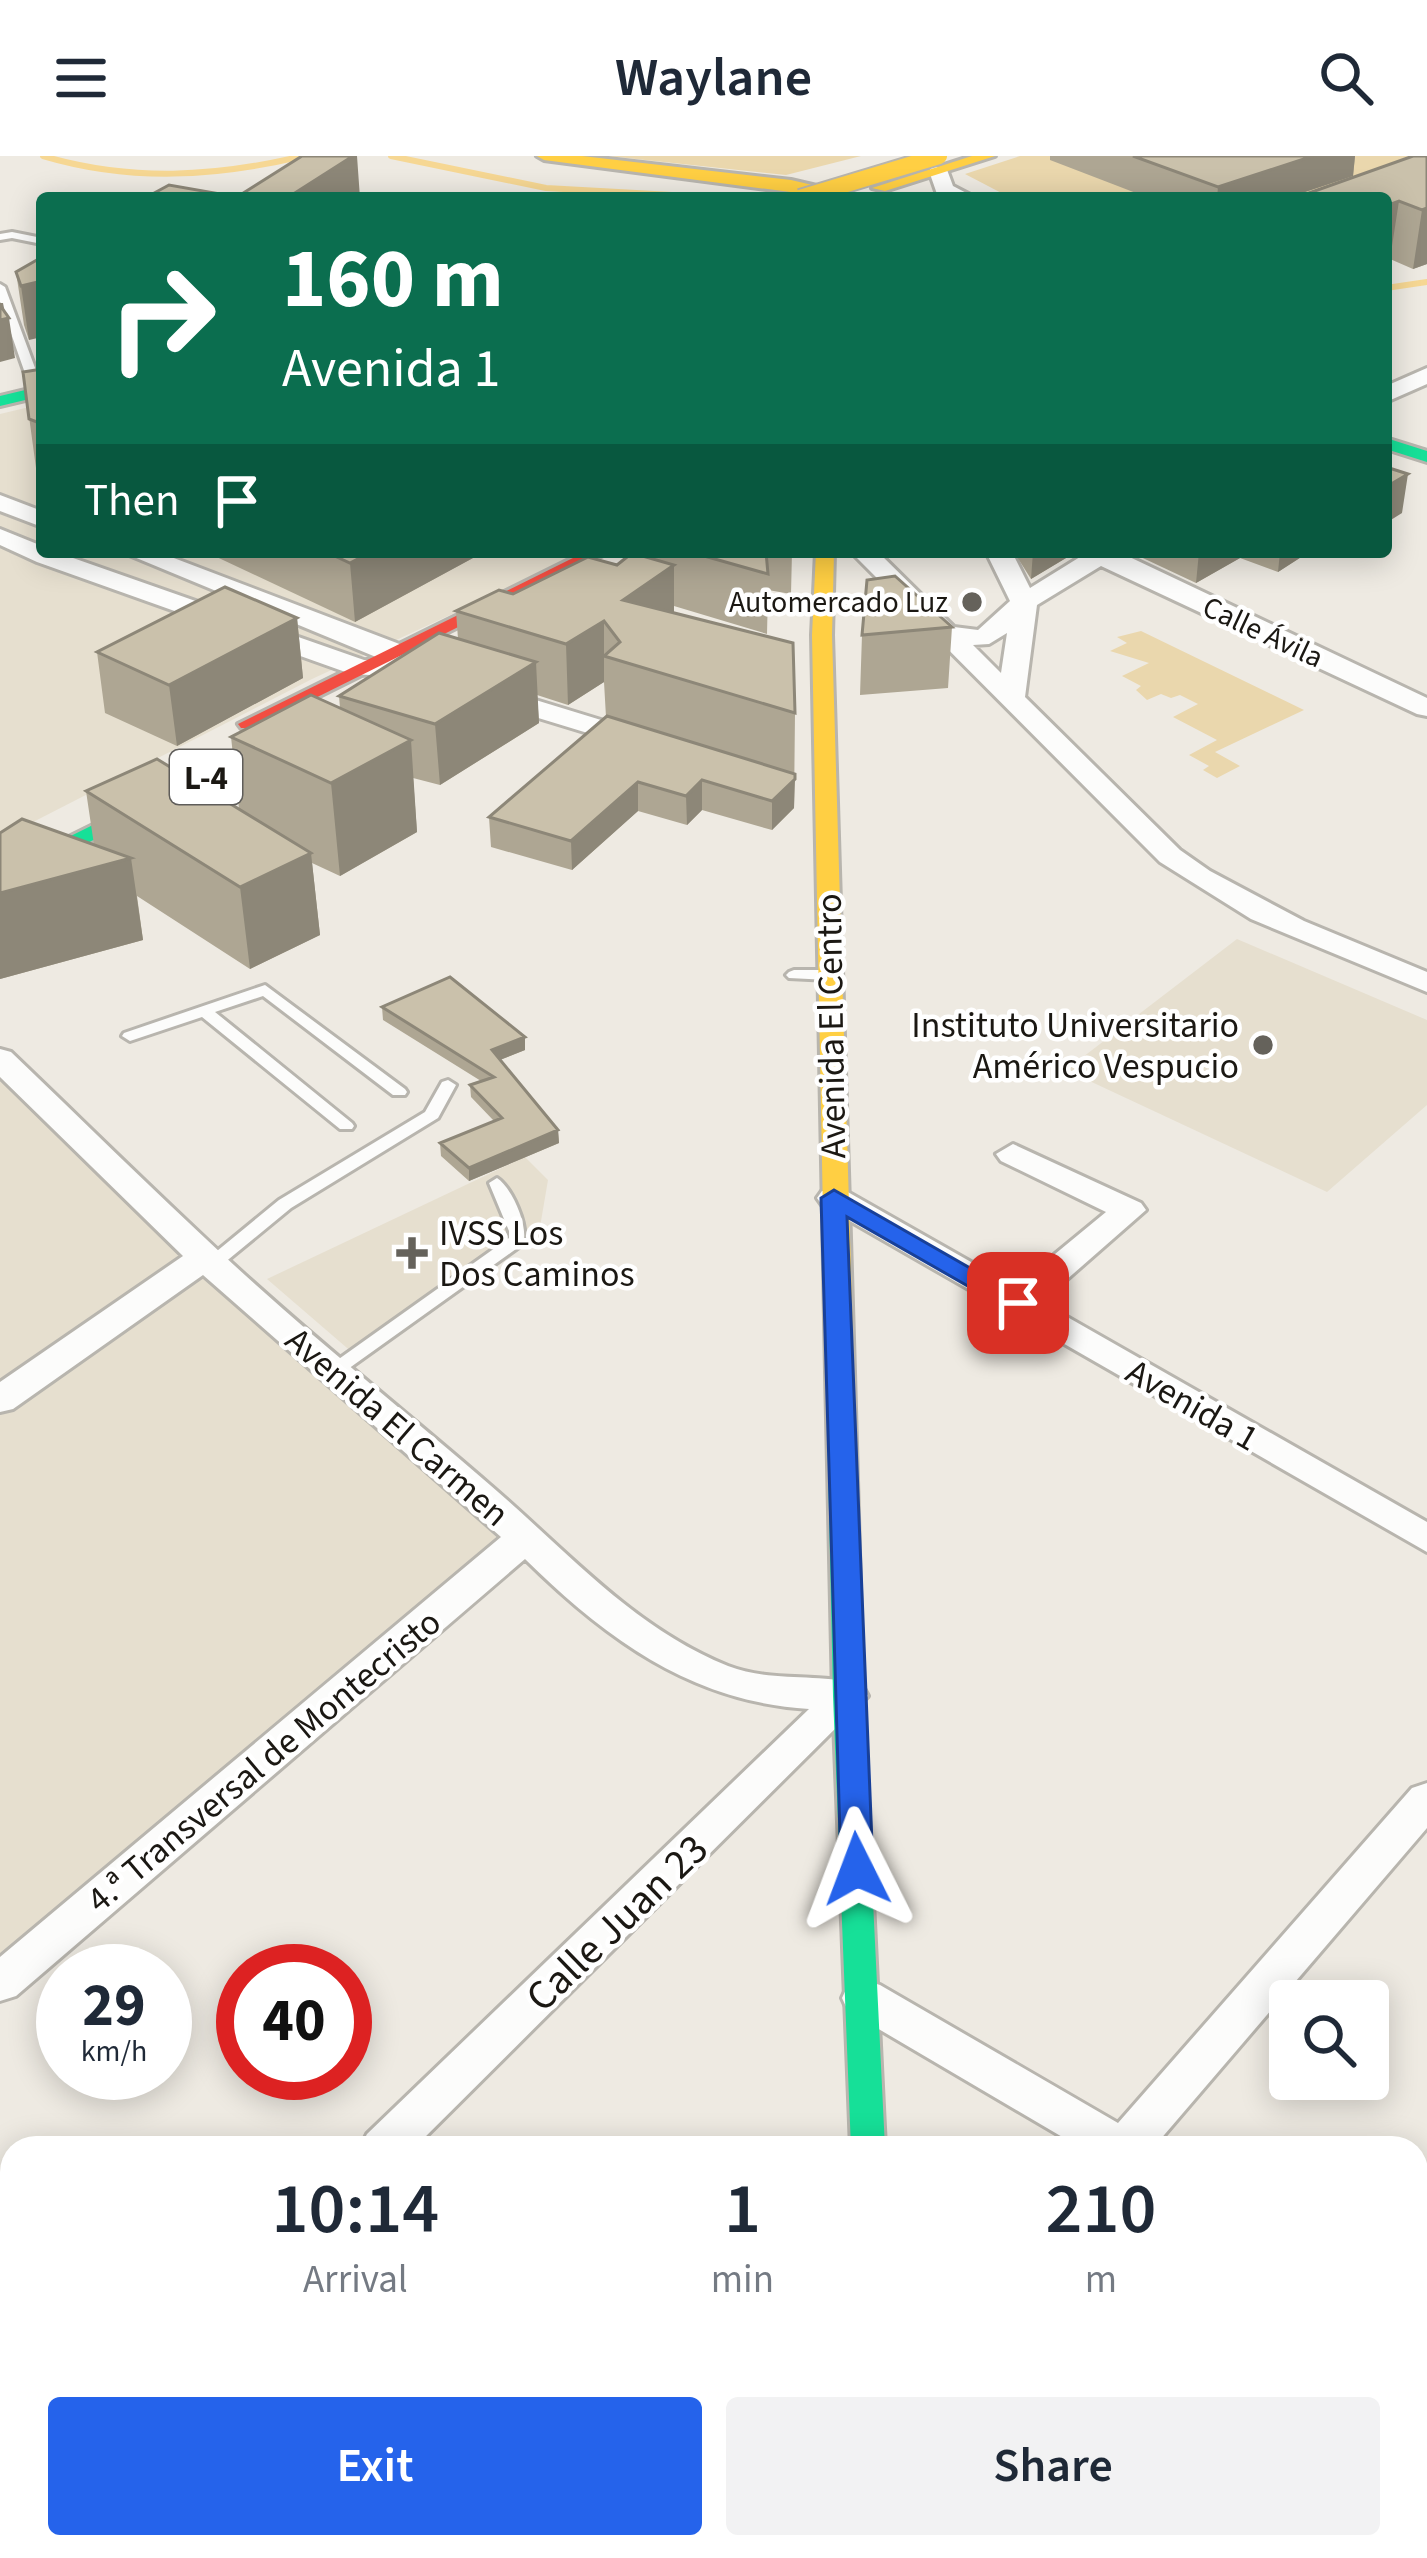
<!DOCTYPE html>
<html lang="en">
<head>
<meta charset="utf-8">
<style>
  body { margin:0; font-family:"Source Sans 3",sans-serif; background:#f2f2f3; color:#1f2937; height:100vh; display:flex; flex-direction:column; font-size:45px; white-space:nowrap }
  * { box-sizing:border-box; margin:0 }
  p { font-size:39px; color:#747a83 }
  .icon { flex:none; width:66px; height:66px; fill:none; stroke:currentColor; stroke-width:2; stroke-linecap:round; stroke-linejoin:round }
  .map { position:relative; flex:1; overflow:hidden }
  .drawer { position:absolute; left:0px; top:1980px; width:1428px; height:423px; display:flex; flex-direction:column; background:#fff; border-radius:36px 36px 0 0; box-shadow:0 6px 30px #0003 }
  .drawer>* { flex:none }
  .hud { position:absolute; left:36px; top:36px; width:1356px; height:366px; border-radius:12px; box-shadow:0 6px 30px #0003; background:#0b6e4f; color:#fff; overflow:hidden }
  .fabs { position:absolute; left:1269px; top:1824px; display:grid; gap:24px }
  .fabs a { display:grid; place-items:center; width:120px; height:120px; border-radius:12px; background:#fff; box-shadow:0 6px 30px #0003; font-size:60px }
  .speed { position:absolute; left:36px; top:1788px; display:flex; gap:24px; font-size:60px; font-weight:700; text-align:center }
  .speed>* { display:grid; place-content:center; width:156px; height:156px; border-radius:50%; background:#fff; box-shadow:0 6px 30px #0003; line-height:1 }
  .speed small { font-size:30px; font-weight:400 }
  .speed .limit { border:18px solid #d22; background:#fff; color:#111 }
  .pin { position:absolute; display:grid; place-items:center; width:102px; height:102px; color:#fff; margin:-51px; border-radius:24px; box-shadow:0 6px 18px #0006 }
  .me { position:absolute; width:132px; margin:-66px; rotate:357deg; stroke-linejoin:round; filter:drop-shadow(0 0 9px #0008) }
  .turn { display:flex; align-items:center; gap:42px; height:252px; padding:0 48px; font-size:54px }
  .turn .icon { width:156px; height:156px; stroke-width:2.5 }
  .turn b { display:block; font-size:84px; line-height:102px }
  .then { display:flex; align-items:center; height:114px; padding:0 48px; background:#0003; gap:24px; font-size:45px }
  .eta { display:flex; justify-content:space-evenly; align-items:center; height:204px; text-align:center }
  .eta b { font-size:72px; font-weight:600; line-height:84px }
  .primary-button { display:flex; gap:24px; margin-top:auto; padding:24px 48px }
  .primary-button a { flex:1; height:138px; border-radius:12px; background:#2563eb; color:#fff; font-size:48px; font-weight:600; line-height:138px; text-align:center }
  .primary-button a+a { background:#f2f2f3; color:#1f2937 }
  header { display:flex; justify-content:space-between; align-items:center; height:156px; padding:0 48px; background:#fff; font-size:54px; font-weight:600 }
  .map>svg:first-child { display:block }
</style>
</head>
<body>
<header><svg class="icon" aria-label="menu" viewBox="0 0 24 24"><path d="M4 6h16M4 12h16M4 18h16"/></svg>Waylane<svg class="icon" aria-label="search" viewBox="0 0 24 24"><circle cx="10" cy="10" r="6"/><path d="M15 15l6 6"/></svg></header>
<div class="map">
<svg width="1427" height="2402" viewBox="0 0 1427 2402">
  <rect width="100%" height="100%" fill="#eeeae2"/>
  <path fill="#e6dfcf" d="M42 248V396H586L312 523 0 683V258Z
    M1237 783 1427 864V949L1327 1036 1066 914Z
    M0 919 507 1391 0 1810Z
    M525 1001 548 1024 540 1071 354 1198 267 1123Z"/>
  <path fill="#ead7ad" d="M608 0H861L786 19Z
    M1020 0H1427L1313 42H1011L965 18Z
    M1141 475 1304 554 1215 596 1240 610 1217 622 1203 614 1209 610 1189 599 1217 584 1173 561 1198 548 1180 539 1171 542 1161 538 1147 544 1136 534 1141 530 1122 520 1149 507 1110 495 1127 487 1117 481Z"/>
  <g fill="none" stroke-linecap="round" stroke-linejoin="round">
    <path stroke="#f6d793" stroke-width="6" d="M43 0C131 26 215 21 303 0
      M391 0 546 32 672 39
      M1386 132 1427 126"/>
    <g stroke="#b8b5ae" stroke-width="6">
      <path id="lane" d="M12 76 42 82V88L12 82 0 84V78Z
        M0 128 5 131 38 220 36 222 26 220 0 146Z
        M794 814H829L837 819 829 824 789 822 786 819 789 816Z
        M265 829 405 933 407 936 405 939H393L263 840 215 856 352 967 354 970 352 973H340L202 861 130 885 122 880 124 877Z
        M448 924 456 929 438 962 291 1052 218 1112H206L203 1108 206 1104 279 1044 425 956 442 926Z
        M497 1022C512 1032 529 1070 523 1088L341 1218H329L326 1214 329 1210 509 1082V1075L489 1027Z"/>
    </g>
    <g stroke="#b8b5ae" stroke-width="6">
      <path id="street" d="M932 11H946L953 30 976 42 937 38 929 15Z
        M1427 212V228L1386 246V230Z
        M0 339 42 355V371L0 355Z
        M0 373 42 390V396H56L364 504 388 506 122 396H158L402 489 421 513 408 521 351 518 37 406 0 389Z
        M851 396H878L954 471 978 474 1010 445 986 396H1012L1030 432 1088 396H1119L1427 542V560L1417 558 1101 410 1037 449 1025 541 1180 694 1210 715 1304 765 1427 816V836L1251 763 1160 706ZM1007 477 1001 517 973 489 989 488Z
        M493 531 650 579 654 585 640 593 483 545 479 539 483 533Z
        M0 893 11 896C81 963 151 1032 222 1098 308 1178 401 1252 490 1329 566 1394 633 1472 728 1510 772 1527 819 1516 862 1529L868 1540 414 1992H360L367 1978 809 1553C692 1546 606 1483 525 1403L16 1840 0 1845V1801L501 1381 203 1119 13 1253 0 1256V1226L183 1100 0 921Z
        M1013 988 1141 1047 1146 1054 1041 1146 1427 1366V1396L822 1049 817 1042 822 1035H846L1015 1131 1106 1056 1001 1005 996 998Z
        M1427 1627V1672L1153 1992H1081L848 1855 842 1842 848 1829 864 1824 880 1829 1118 1967 1412 1632Z
        M1416 2141 1427 2145V2192L1416 2188Z
        M854 2391H906V2402H854Z"/>
    </g>
    <g stroke="#b8b5ae" stroke-width="6">
      <path id="fast" d="M42 230V240L0 250V240Z
        M1386 282 1427 295V306L1386 293Z
        M303 565 310 567V575L0 731V715Z
        M840 1207 854 1216 863 1540 885 1992H851L833 1540 826 1216Z"/>
    </g>
    <g stroke="#b8b5ae" stroke-width="6">
      <path id="slow" d="M537 0H582L791 24 868 42H836L544 4Z
        M972 0H995L885 35 872 32Z
        M816 396H834L832 479 854 1216 840 1225 826 1216 812 479Z"/>
    </g>
    <g stroke="#b8b5ae" stroke-width="6">
      <path id="jam" d="M585 396H609L255 572H241L238 568Z"/>
    </g>
    <use href="#lane" fill="#fcfcfb" fill-rule="evenodd"/>
    <use href="#street" fill="#fcfcfb" fill-rule="evenodd"/>
    <use href="#fast" fill="#16e098" fill-rule="evenodd"/>
    <use href="#slow" fill="#ffcf43" fill-rule="evenodd"/>
    <use href="#jam" fill="#f24e42" fill-rule="evenodd"/>
    <g stroke="#b8b5ae" stroke-width="20" stroke-linecap="butt">
      <path id="slow-bridge" d="M800 42 939 0"/>
    </g>
    <use href="#slow-bridge" stroke="#ffcf43" stroke-width="16"/>
  </g>
  <path fill="#aea693" d="M1050 0H1355L1353 20 1287 42H1149L1050 4Z
    M1427 0V108L1413 113 1390 103 1386 42Z
    M42 101 29 184 24 169 16 116Z
    M42 213V314L36 312 23 216Z
    M206 396H484L355 466Z
    M648 396H792L791 438 768 434 767 478 674 450V457L795 557 794 652 772 674 702 654 687 669 638 655 572 714 491 691 489 661 606 561 604 526 568 549 537 539 539 567 440 629 413 622 417 676 340 720 312 707 320 779 250 813 137 740 143 784 0 823V677L94 689 86 635 239 653 231 581 340 552 339 540 458 483 456 455 648 402Z
    M1014 396H1076L1031 423Z
    M1130 396H1309L1278 416 1240 402 1196 427Z
    M297 462 303 522 177 590 105 557 97 496Z
    M952 471 948 532 860 539 862 479Z
    M382 851 525 881V894L500 904 558 974 559 987 469 1025 441 1000 440 987 494 965 471 941 470 929 481 925 383 864Z"/>
  <path fill="#8d8778" d="M353 0H357L360 42H287Z
    M1313 0H1355L1353 20 1287 42H1217L1218 31Z
    M1399 45 1390 103 1386 105V50Z
    M1427 52V108L1413 113 1422 54Z
    M42 125V181L29 184 21 130Z
    M0 147H3L6 162H9L15 202 0 206Z
    M1408 318 1402 357 1386 367V331Z
    M371 396H484L355 466 350 407Z
    M1033 396H1076L1031 423Z
    M1199 396H1240V402L1196 427Z
    M1280 396H1309L1278 416Z
    M674 409V469L623 444Z
    M297 462 303 522 177 590 169 529Z
    M604 465V526L568 549 566 488Z
    M536 506 539 567 440 629 435 568Z
    M411 584 417 676 340 720 331 627Z
    M795 623 794 652 772 674V645Z
    M702 624V654L687 669 686 640Z
    M638 626V655L572 714 571 685Z
    M311 697 320 779 250 813 240 731Z
    M131 702 143 784 0 823V737Z
    M525 881V894L492 907V894Z
    M558 974 559 987 469 1025V1012Z"/>
  <path fill="#cac1ab" stroke="#8d8778" stroke-width="3" d="M302 0H353L287 42H145L169 29 237 41Z
    M1133 0H1313L1218 31Z
    M1413 0H1427V52L1422 54 1399 45 1386 50V42H1295Z
    M42 101V125L21 130 16 116Z
    M0 149 9 162 0 164Z
    M42 213V268L29 263 23 216Z
    M1386 311 1408 318 1386 331Z
    M326 396H371L350 407Z
    M690 396H766L768 418Z
    M632 397 674 409 623 444 793 487 795 557 604 500 620 486 604 465 566 488 456 455 499 434 513 438 588 401 617 409Z
    M895 420 952 471 862 479 867 424Z
    M225 431 297 462 169 529 97 496Z
    M439 477 536 506 435 568 339 540Z
    M311 539 411 584 331 627 231 581Z
    M607 560 795 618V623L772 645 702 624 686 640 638 626 571 685 489 661Z
    M157 603 311 697 240 731 86 635Z
    M22 663 131 702 0 737V677Z
    M450 821 525 881 492 894 558 974 469 1012 440 987 502 962 470 929 494 921 382 851Z"/>
  <path fill="#2563eb" stroke="#184099" stroke-width="3" d="M834 1034 1031 1147 1027 1153H1008L847 1061 873 1713 869 1722 857 1725 846 1722 841 1713 821 1042Z"/>
  <g fill="#65625b" stroke="#fff" stroke-width="4.5">
    <circle cx="972" cy="446" r="12"/>
    <circle cx="1263" cy="889" r="12"/>
    <path d="M406 1079h12v12h12v12h-12v12h-12v-12h-12v-12h12z"/>
  </g>
  <g text-anchor="middle" stroke-width="9" stroke-linejoin="round" paint-order="stroke">
    <g font-size="30" fill="#1b1813" stroke="#fff" text-anchor="end">
      <text x="948" y="456">Automercado Luz</text>
    </g>
    <g font-size="30" fill="#1b1813" stroke="#fff">
      <text transform="translate(1263 476) rotate(25)" y="10">Calle Ávila</text>
    </g>
    <rect fill="#fff" stroke="#5f5d5a" stroke-width="3" x="170" y="594" width="72" height="54" rx="9"/>
    <g font-size="33" font-weight="bold" fill="#1b1813">
      <text x="206" y="633">L-4</text>
    </g>
    <g font-size="36" fill="#1b1813" stroke="#fff" text-anchor="end">
      <text x="1239" y="881">Instituto Universitario<tspan x="1239" dy="41">Américo Vespucio</tspan></text>
      <text x="439" y="1089" text-anchor="start">IVSS Los<tspan x="439" dy="41">Dos Caminos</tspan></text>
    </g>
    <g font-size="36" fill="#1b1813" stroke="#fff">
      <text transform="translate(830 870) rotate(-91)" y="13">Avenida El Centro</text>
      <text transform="translate(1193 1248) rotate(30)" y="13">Avenida 1</text>
      <text transform="translate(398 1270) rotate(41)" y="13">Avenida El Carmen</text>
      <text transform="translate(263 1604) rotate(-40)" y="13">4.ª Transversal de Montecristo</text>
    </g>
    <g font-size="42" fill="#1b1813" stroke="#fff">
      <text transform="translate(616 1766) rotate(-44)" y="15">Calle Juan 23</text>
    </g>
  </g>
</svg>
<div class="fabs">
<a><svg class="icon" aria-label="search" viewBox="0 0 24 24"><circle cx="10" cy="10" r="6"/><path d="M15 15l6 6"/></svg></a>
</div>
<div class="speed"><div>29<small>km/h</small></div><div class="limit">40</div></div>
<div class="pin" style="left:1018px;top:1147px;background:#d93025"><svg class="icon" aria-label="arrive" viewBox="0 0 24 24"><path d="M6 21V4h12l-3 4 3 4H6"/></svg></div>
<svg class="me" style="left:857px;top:1713px" viewBox="-20 -20 40 40"><path d="M0-17L14 15 0 8-14 15z" fill="#2563eb" stroke="#fff" stroke-width="4"/></svg>
<div class="hud">
<div class="turn"><svg class="icon" aria-label="right" viewBox="0 0 24 24"><path d="M7 20v-9h11M14 6l5 5-5 5"/></svg><div><b>160 m</b>Avenida 1</div></div>
<div class="then">Then<svg class="icon" aria-label="arrive" viewBox="0 0 24 24"><path d="M6 21V4h12l-3 4 3 4H6"/></svg></div>
</div>
<section class="drawer">
<div class="eta">
<div><b>10:14</b><p>Arrival</p></div>
<div><b>1</b><p>min</p></div>
<div><b>210</b><p>m</p></div>
</div>
<div class="primary-button"><a>Exit</a><a>Share</a></div>
</section>
</div>
</body>
</html>
